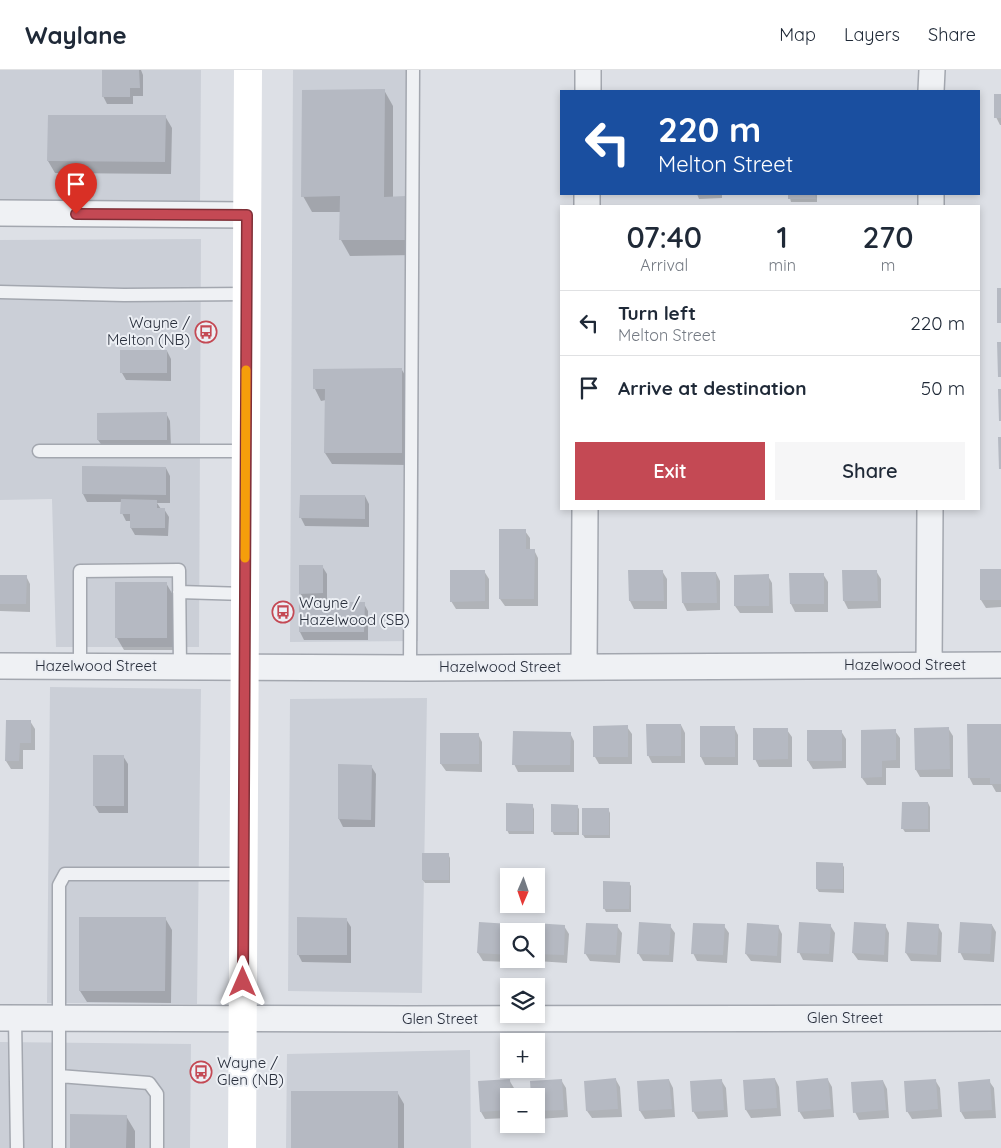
<!DOCTYPE html>
<html lang="en">
<head>
<meta charset="utf-8">
<style>
  body { margin:0; font-family:Quicksand,sans-serif; background:#f6f6f7; color:#1f2937; height:100vh; display:flex; flex-direction:column; font-size:19px; white-space:nowrap }
  * { box-sizing:border-box; margin:0 }
  p { font-size:16px; color:#747a83 }
  .icon { flex:none; width:28px; height:28px; fill:none; stroke:currentColor; stroke-width:2; stroke-linecap:round; stroke-linejoin:round }
  .map { position:relative; flex:1; overflow:hidden }
  .sheet { position:absolute; left:560px; top:135px; width:420px; height:305px; display:flex; flex-direction:column; background:#fff; border-radius:0px; box-shadow:0 2px 8px #0003 }
  .sheet>* { flex:none }
  .guide { position:absolute; left:560px; top:20px; width:420px; height:105px; border-radius:0px; box-shadow:0 2px 8px #0003; background:#1a4fa0; color:#fff; overflow:hidden }
  .needle { width:32px; rotate:182deg }
  .fabs { position:absolute; left:500px; top:798px; display:grid; gap:10px }
  .fabs a { display:grid; place-items:center; width:45px; height:45px; border-radius:0px; background:#fff; box-shadow:0 2px 8px #0003; font-size:25px }
  .pin { position:absolute; display:grid; place-items:center; width:42px; height:42px; color:#fff; margin:-51px -21px; border-radius:50% 50% 50% 0; rotate:-45deg; box-shadow:0 0 5px #0007 }
  .pin .icon { rotate:45deg }
  .me { position:absolute; width:55px; margin:-28px; rotate:0deg; stroke-linejoin:round; filter:drop-shadow(0 0 4px #0008) }
  .turn { display:flex; align-items:center; gap:18px; height:105px; padding:0 15px; font-size:22px }
  .turn .icon { width:65px; height:65px; stroke-width:2.5 }
  .turn b { display:block; font-size:35px; line-height:42px }
  .eta { display:flex; justify-content:space-evenly; align-items:center; height:85px; text-align:center }
  .eta b { font-size:30px; font-weight:600; line-height:35px }
  .primary-button { display:flex; gap:10px; margin-top:auto; padding:10px 15px }
  .primary-button a { flex:1; height:58px; border-radius:0px; background:#c44954; color:#fff; font-size:20px; font-weight:600; line-height:58px; text-align:center }
  .primary-button a+a { background:#f6f6f7; color:#1f2937 }
  ul { padding:0; list-style:none }
  li { display:flex; align-items:center; gap:15px; height:65px; padding:0 15px; border-top:1px solid #e0e1e3 }
  li div { flex:1 }
  li b { display:block; font-size:19px }
  li em { font-style:normal }
  header { display:flex; align-items:center; gap:30px; box-sizing:border-box; height:70px; padding:0 25px; background:#fff; border-bottom:1px solid #e0e1e3 }
  header strong { font-size:24px }
  nav { display:flex; gap:28px; margin-inline-start:auto; font-size:18px }
  .map>svg:first-child { display:block }
</style>
</head>
<body>
<header>
<strong>Waylane</strong>
<nav><a>Map</a><a>Layers</a><a>Share</a></nav>
</header>
<div class="map">
<svg width="1001" height="1078" viewBox="0 0 1001 1078">
  <rect width="100%" height="100%" fill="#dde0e6"/>
  <path fill="#cbcfd7" d="M0 0H201L200 134H0Z
    M293 0H420L418 571 290 572Z
    M201 169 199 577H56L52 429 0 430V170Z
    M50 617 201 619 197 934 47 933Z
    M427 628 422 923 288 921 290 629Z
    M0 972 191 974 190 1078H0Z
    M470 980 471 1078H286L287 984Z"/>
  <path fill="#0003" d="M103 0H141L143 5V26H133V34H107L103 26Z
    M384 20 393 36V128H406L415 143V185L350 186 341 170V142H312L303 126Z
    M1001 25V55H1000L996 47Z
    M165 46 172 58 171 104 55 103 48 91Z
    M697 124H722V128L699 129Z
    M789 124H817V132H791Z
    M167 281 171 289V311L126 310 122 303Z
    M402 300 409 312 408 395 332 394 325 383 326 330 321 331 315 319Z
    M166 343 170 351 171 377H103L98 370Z
    M83 397 166 398 170 406V433H157L161 439H164L169 447 168 466 135 465 131 458V451H126L122 443V432H87L83 424Z
    M365 426 369 434V457L305 456 301 448V427Z
    M525 461 530 468V480H534L538 488V536H505L500 529Z
    M322 496 327 504V531H315V533L364 534 368 541V570H304L300 562V533H306L300 523Z
    M1001 500V537L986 538 981 530Z
    M484 501 489 509V539H456L451 531Z
    M662 501 667 509V539H634L630 531Z
    M876 501 881 509V538L848 539 844 531Z
    M683 503H716L720 511V540L687 541 683 533Z
    M790 504H823L828 512V542H795L791 534Z
    M0 506H26L30 514V542L0 541Z
    M768 506 772 513 773 543H740L735 536Z
    M166 513 173 525V580H124L117 568Z
    M30 651 35 659V680H23V699H11L6 691Z
    M681 655 685 663V693H652L648 685Z
    M1001 656V722H996L992 715H973L969 707Z
    M627 657 632 664V694H599L595 687Z
    M734 657 738 665V695H705L701 687V658Z
    M948 658 953 666V707H920L916 700Z
    M787 660 792 667V697H759L755 689Z
    M841 661 846 669V698L813 699 808 691Z
    M895 661 900 668V698H886V715H867L862 708Z
    M570 663 574 671V702H518L514 694Z
    M478 664 482 672V702L446 701 441 694Z
    M123 686 128 694V743H99L94 735Z
    M371 696 376 704 375 757H343L339 749Z
    M928 733 930 737V762H905L903 759Z
    M532 735 534 739V764H509L507 760Z
    M577 736 579 739V765H554L552 761Z
    M608 739 610 743V768H585L583 765Z
    M448 784 450 788V813H425L423 810Z
    M842 794 844 797V823L819 822 817 819Z
    M629 813 631 816V842H606L604 838Z
    M165 848 172 860 171 933 87 932 80 921Z
    M346 849 351 857V893L302 892 298 884Z
    M534 854 564 856 569 864 567 893 537 891 536 861H534Z
    M510 855 513 861H509V889H513V892L483 891 478 883Z
    M830 855 835 863 833 892 803 890 799 882Z
    M885 855 889 863 888 892 858 890 853 883Z
    M992 855 996 862 994 892 964 890 960 882Z
    M617 856 622 863 620 893 590 891 585 883Z
    M670 856 675 863 673 892 643 891 638 883Z
    M724 856 729 863 727 893 697 891 693 883Z
    M778 856 782 864 781 893 751 891 746 884Z
    M938 856 942 863 941 892 911 891 906 883Z
    M775 1009 779 1017 781 1046 751 1048 746 1040 744 1011Z
    M509 1010 514 1018V1026H509V1048L485 1049 481 1042Z
    M561 1010 566 1018 568 1047 538 1049 536 1026H532L531 1012Z
    M616 1010 620 1017 622 1047 592 1048 587 1041Z
    M669 1010 673 1018 675 1047 645 1049 640 1041 638 1012Z
    M721 1010 726 1018 728 1047 698 1049 693 1041Z
    M828 1010 832 1017 834 1047 804 1049 799 1041Z
    M935 1010 940 1018 942 1047 912 1049 907 1041Z
    M883 1011 887 1019 889 1048 859 1050 855 1042Z
    M989 1011 994 1018 996 1048 965 1049 961 1042Z
    M397 1022 404 1034V1078H293Z
    M126 1046 135 1061V1078H71Z"/>
  <path fill="#b5b9c2" d="M102 0H139L140 18H130V27H102Z
    M385 19 384 127 406 126V170H339L340 126 301 127 302 20Z
    M994 24H1001V48H994Z
    M48 45H166L165 92 47 91Z
    M788 124H815L816 129H788Z
    M997 218H1001V253H997Z
    M997 272H1001V307H998Z
    M120 280H167V303H120Z
    M402 298V383H324L325 319H313V299Z
    M998 319H1001V351H999Z
    M167 342V370H97V343Z
    M998 367H1001V399H999Z
    M82 396 166 397V425L82 424Z
    M300 425H365V449L299 448Z
    M121 429 157 430V438H165V458H130V444H120Z
    M499 459H526V479H535L534 529H499Z
    M299 495H323V523L299 524Z
    M980 499H1001V530H980Z
    M450 500H485V531L450 532Z
    M628 500H663L664 531H629Z
    M842 500H877L878 531H843Z
    M681 502H716L717 533H682Z
    M789 503H824V534H790Z
    M769 504V536H734V505Z
    M0 505H27L26 534H0Z
    M115 512H167V568H115Z
    M299 532H365L364 562H299Z
    M6 650H31V673H20L19 691H5Z
    M646 654H681V686H647Z
    M967 654H1001V714H990V708H968Z
    M628 655V687H593V656Z
    M700 656H735V687H700Z
    M949 657 950 699 915 700 914 658Z
    M753 658H788V689L753 690Z
    M896 659V690L882 691V707L861 708V660Z
    M807 660H842V691H807Z
    M513 661 571 662 570 695H512Z
    M440 663H479V694H440Z
    M93 685H124V736H93Z
    M338 694 372 695 371 750 338 749Z
    M902 732H928V759H901Z
    M506 733 533 734V761H506Z
    M551 734 578 735 577 762H551Z
    M582 738H609V765H582Z
    M422 783H449V810H422Z
    M816 792 843 793V819H816Z
    M603 811 630 812 629 839H603Z
    M79 847H166L165 921H79Z
    M297 847 347 848V885H297Z
    M479 852 511 854 510 861H509V885L477 883Z
    M639 852 671 854 669 885 637 884Z
    M799 852 831 854 829 884 797 883Z
    M854 852 886 854 884 885 852 883Z
    M907 852 939 854 937 885 905 883Z
    M960 852 992 854 990 884 958 883Z
    M533 853 565 855 564 885 536 884V861H533Z
    M586 853 618 854 616 885 584 884Z
    M693 853 725 854 723 885 691 884Z
    M747 853 779 855 777 886 745 884Z
    M616 1008 618 1039 586 1041 584 1011Z
    M775 1008 777 1038 745 1040 743 1010Z
    M828 1008 831 1039 798 1042 796 1011Z
    M510 1009 511 1026H509V1040L480 1042 478 1011Z
    M562 1009 564 1040 536 1041V1026H531L530 1011Z
    M669 1009 672 1039 639 1041 637 1011Z
    M722 1009 724 1040 692 1042 690 1011Z
    M936 1009 938 1039 906 1042 904 1011Z
    M990 1009 992 1040 960 1042 958 1012Z
    M883 1010 886 1040 853 1043 851 1012Z
    M291 1021H398V1078H291Z
    M70 1044 127 1045 126 1078H70Z"/>
  <g fill="none" stroke-linecap="round" stroke-linejoin="round">
    <g stroke="#a3a7af" stroke-width="15">
      <path id="service" d="M0 222 124 225 247 224
        M39 381H246
        M179 522 245 524
        M80 596V501L179 500 180 597
        M410 598 413 0
        M15 948 17 1078
        M59 1006 149 1013 157 1024V1078
        M59 1078V815L65 804H244"/>
    </g>
    <g stroke="#a3a7af" stroke-width="28">
      <path id="minor" d="M588 21V0
        M931 21 932 0
        M587 136V124
        M931 136V124
        M0 143 247 145
        M929 595 930 439
        M0 596 412 598 1001 595
        M584 597 585 439
        M0 948 407 949 1001 948"/>
    </g>
    <use href="#service" stroke="#eff1f4" stroke-width="12"/>
    <use href="#minor" stroke="#eff1f4" stroke-width="25"/>
    <path stroke="#fff" stroke-width="28" d="M242 1078 248 0"/>
  </g>
  <g fill="none" stroke-linecap="round" stroke-linejoin="round">
    <g stroke="#7f2f37" stroke-width="12">
      <path id="route" d="M76 144 247 145 243 912"/>
    </g>
    <use href="#route" stroke="#c44954" stroke-width="9"/>
    <path stroke="#f59e0b" stroke-width="9" d="M245 488 246 300"/>
  </g>
  <defs>
    <g id="bus-ring" transform="scale(1.125)"><circle r="9.5" fill="#eceff4" stroke="#c44954" stroke-width="1.5"/><path d="M-5-6H5V4H4V6H2V4H-2V6H-4V4H-5ZM-3.5-4V0h7V-4ZM-3.5 1.2v1.5H-2V1.2ZM2 1.2v1.5H3.5V1.2Z" fill="#c44954"/></g>
  </defs>
  <g fill-rule="evenodd">
    <use href="#bus-ring" x="206" y="262"/>
    <use href="#bus-ring" x="283" y="542"/>
    <use href="#bus-ring" x="201" y="1002"/>
  </g>
  <g text-anchor="middle" stroke-width="4" stroke-linejoin="round" paint-order="stroke">
    <g font-size="15" fill="#282e3b" stroke="#eceff4" text-anchor="start">
      <text x="190" y="258" text-anchor="end">Wayne /<tspan x="190" dy="17">Melton (NB)</tspan></text>
      <text x="299" y="538">Wayne /<tspan x="299" dy="17">Hazelwood (SB)</tspan></text>
      <text x="217" y="998">Wayne /<tspan x="217" dy="17">Glen (NB)</tspan></text>
    </g>
    <g font-size="15" fill="#282e3b" stroke="#eceff4">
      <text x="905" y="600">Hazelwood Street</text>
      <text x="96" y="601">Hazelwood Street</text>
      <text x="500" y="602">Hazelwood Street</text>
      <text x="845" y="953">Glen Street</text>
      <text x="440" y="954">Glen Street</text>
    </g>
  </g>
</svg>
<div class="fabs">
<a><svg class="needle" viewBox="-14 -14 28 28"><path d="M0-13l5 13h-10z" fill="#e53935"/><path d="M0 13l5-13h-10z" fill="#747a83"/></svg></a>
<a><svg class="icon" aria-label="search" viewBox="0 0 24 24"><circle cx="10" cy="10" r="6"/><path d="M15 15l6 6"/></svg></a>
<a><svg class="icon" aria-label="layers" viewBox="0 0 24 24"><path d="M12 4l9 5-9 5-9-5zM3 14l9 5 9-5"/></svg></a>
<a>+</a>
<a>−</a>
</div>
<div class="pin" style="left:76px;top:144px;background:#d93025"><svg class="icon" aria-label="arrive" viewBox="0 0 24 24"><path d="M6 21V4h12l-3 4 3 4H6"/></svg></div>
<svg class="me" style="left:243px;top:912px" viewBox="-20 -20 40 40"><path d="M0-17L14 15 0 8-14 15z" fill="#c44954" stroke="#fff" stroke-width="4"/></svg>
<div class="guide">
<div class="turn"><svg class="icon" aria-label="left" viewBox="0 0 24 24"><path d="M17 20v-9H6M10 6l-5 5 5 5"/></svg><div><b>220 m</b>Melton Street</div></div>
</div>
<section class="sheet">
<div class="eta">
<div><b>07:40</b><p>Arrival</p></div>
<div><b>1</b><p>min</p></div>
<div><b>270</b><p>m</p></div>
</div>
<ul>
<li><svg class="icon" aria-label="left" viewBox="0 0 24 24"><path d="M17 20v-9H6M10 6l-5 5 5 5"/></svg><div><b>Turn left</b><p>Melton Street</p></div><em>220 m</em></li>
<li><svg class="icon" aria-label="arrive" viewBox="0 0 24 24"><path d="M6 21V4h12l-3 4 3 4H6"/></svg><div><b>Arrive at destination</b></div><em>50 m</em></li>
</ul>
<div class="primary-button"><a>Exit</a><a>Share</a></div>
</section>
</div>
</body>
</html>
